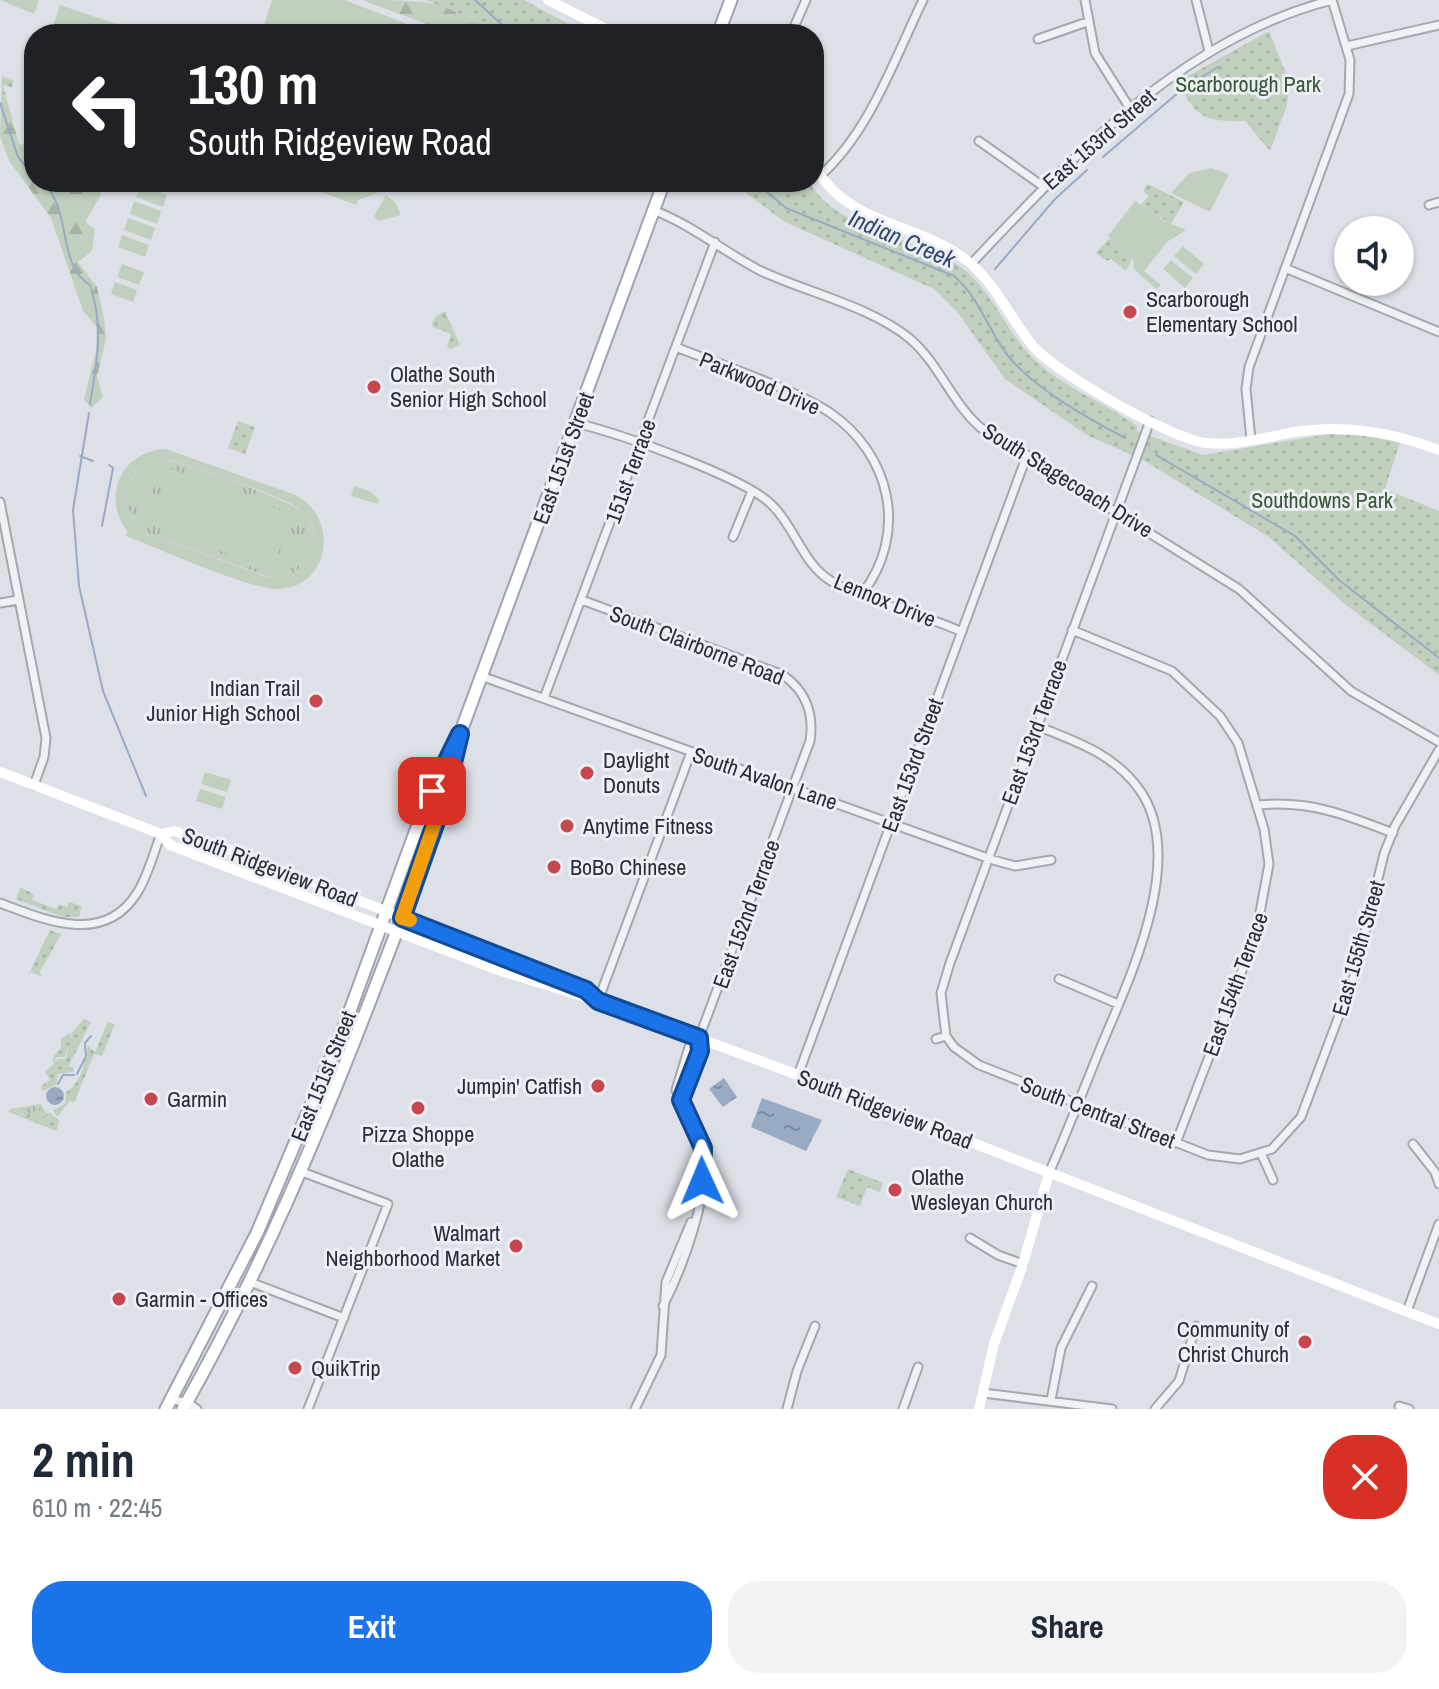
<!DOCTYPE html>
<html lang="en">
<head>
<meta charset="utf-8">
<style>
  body { margin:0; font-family:"Archivo Narrow",sans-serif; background:#f2f2f3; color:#1f2937; height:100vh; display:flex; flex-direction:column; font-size:30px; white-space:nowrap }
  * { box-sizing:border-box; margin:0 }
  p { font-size:26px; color:#747a83 }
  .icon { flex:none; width:44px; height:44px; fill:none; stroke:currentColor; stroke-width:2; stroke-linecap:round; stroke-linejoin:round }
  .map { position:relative; height:1409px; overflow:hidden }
  .side { display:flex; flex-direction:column; background:#fff; flex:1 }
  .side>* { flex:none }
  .guide { position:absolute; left:24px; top:24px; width:800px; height:168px; border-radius:32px; box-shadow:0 2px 6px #0004; background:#202124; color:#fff; overflow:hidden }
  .fabs { position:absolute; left:1334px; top:216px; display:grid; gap:16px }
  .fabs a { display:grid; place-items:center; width:80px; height:80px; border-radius:50%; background:#fff; box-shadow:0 2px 6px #0004; font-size:40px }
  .pin { position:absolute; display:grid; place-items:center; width:68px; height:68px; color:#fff; margin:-34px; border-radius:16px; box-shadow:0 4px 12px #0006 }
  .me { position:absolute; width:88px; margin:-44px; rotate:359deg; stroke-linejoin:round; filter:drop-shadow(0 0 6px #0008) }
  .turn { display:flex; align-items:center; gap:28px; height:168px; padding:0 32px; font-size:36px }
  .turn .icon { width:104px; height:104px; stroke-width:2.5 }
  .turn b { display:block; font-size:56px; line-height:68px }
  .round { display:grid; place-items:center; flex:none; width:84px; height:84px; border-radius:32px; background:#f2f2f3 }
  .headline { display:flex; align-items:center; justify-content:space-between; height:136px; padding:0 32px }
  h1 { font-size:48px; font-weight:700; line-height:60px }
  .cta { display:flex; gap:16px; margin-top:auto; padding:16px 32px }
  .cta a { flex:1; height:92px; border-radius:32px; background:#1a73e8; color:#fff; font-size:32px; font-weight:700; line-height:92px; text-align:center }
  .cta a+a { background:#f2f2f3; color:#1f2937 }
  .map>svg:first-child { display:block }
</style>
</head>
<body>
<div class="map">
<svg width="1439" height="1409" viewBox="0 0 1439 1409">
  <defs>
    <pattern id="grass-tufts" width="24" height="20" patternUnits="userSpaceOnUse" patternTransform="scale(2)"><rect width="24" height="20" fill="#c1d0be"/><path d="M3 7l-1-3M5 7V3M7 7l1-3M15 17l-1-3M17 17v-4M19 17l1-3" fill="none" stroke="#a6b3a4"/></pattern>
    <pattern id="forest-firs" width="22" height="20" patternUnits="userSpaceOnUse" patternTransform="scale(2)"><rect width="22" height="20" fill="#c1d0be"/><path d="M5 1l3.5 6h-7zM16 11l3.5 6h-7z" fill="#a6b3a4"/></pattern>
    <pattern id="park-dots" width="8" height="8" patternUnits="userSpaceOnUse" patternTransform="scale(2)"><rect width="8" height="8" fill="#c1d0be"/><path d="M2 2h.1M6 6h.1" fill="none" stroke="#a6b3a4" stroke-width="1.8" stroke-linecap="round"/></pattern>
    <pattern id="water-ripples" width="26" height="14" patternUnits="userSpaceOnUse" patternTransform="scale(2)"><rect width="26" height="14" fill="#99aac5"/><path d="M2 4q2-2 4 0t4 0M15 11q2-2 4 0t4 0" fill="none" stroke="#7d8ba1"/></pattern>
  </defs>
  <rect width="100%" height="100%" fill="#dde0e6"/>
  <path fill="url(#grass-tufts)" d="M165 460C186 463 291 500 304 513 316 526 318 545 309 559 301 573 287 578 272 578L151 535 134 521 126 502 129 482 145 465Z
    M354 486 371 492 379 500 378 504 351 496Z
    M41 1104 46 1113H52V1118L43 1117 38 1109 27 1116 10 1109Z"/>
  <path fill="url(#forest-firs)" d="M362 0C414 0 460 0 498 34H427L424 23Z
    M2 76 14 81 12 87 3 85 19 144 22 145 34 128V182H100L101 195 85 222 95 229 92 251 78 262 97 287 104 318 106 339 97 377 103 397 91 408 84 399 96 350 97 327 83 311 51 218 9 161 0 136Z"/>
  <path fill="url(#park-dots)" d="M425 0H524L587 34H513Z
    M1269 31 1290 84 1287 105 1270 151 1245 121C1206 122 1194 118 1179 81Z
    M731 182H771L776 186 781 182H809C836 229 909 236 952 261 991 284 1003 329 1034 359 1062 387 1104 402 1137 426V431L1203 455 1329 434 1379 436 1400 442 1385 489 1439 511V675L1346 605 1269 537 1143 460 1087 435 1005 379 958 313 934 289 785 222Z
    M1148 184 1184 202 1171 224 1141 205 1149 196 1143 191Z
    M1110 238 1133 257 1126 271 1111 259 1107 261 1096 253Z
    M445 311 460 345 451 349 447 347 451 334 431 326 435 317Z
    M238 421 255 427 245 454 228 448Z
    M20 887 34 894 32 900 56 909 59 904 67 907 69 902 82 906 79 917H62L16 899Z
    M50 930 61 934 40 972 42 977 31 972 28 976Z
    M84 1019 91 1022 68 1067H73L74 1072 57 1074V1084L43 1091 40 1087 50 1080 45 1072 58 1059H66L69 1042 65 1057H57L53 1064 54 1055 61 1049V1039L71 1032 70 1036 71 1039 72 1033Z
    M108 1022 115 1024 102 1056 94 1054 74 1103 70 1101 57 1117 53 1110 65 1104 66 1092C82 1083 85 1061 88 1045L95 1052Z
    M10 1109 25 1116 37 1109 43 1117 54 1116 59 1120 57 1131 8 1112Z
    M848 1169 883 1183 880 1192 867 1187 860 1206 836 1197Z"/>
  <path fill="#c1d0be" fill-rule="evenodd" d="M0 0H39L34 14Z
    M272 0H344L405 23 401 34H271L262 31Z
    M60 5 146 34H50Z
    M1211 168 1229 174 1210 212 1171 193 1189 173Z
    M294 182H326L351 189 373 182H389L375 194 358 200 356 205Z
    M141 185 167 195 163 207 136 197Z
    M386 195 395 202 401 215 378 221 374 216Z
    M134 201 161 211 157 224 130 214Z
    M1135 201 1165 221 1186 230 1167 242 1144 271 1161 285 1156 289 1134 269 1133 257 1108 236Z
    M128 218 155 228 151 240 124 230Z
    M122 235 149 245 145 257 118 247Z
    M1183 246 1204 264 1196 274 1174 256Z
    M1171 260 1193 278 1185 288 1163 269Z
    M122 264 144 272 139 285 117 277Z
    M115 282 137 290 133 302 111 294Z
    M166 449 293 494C340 515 332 588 277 589 249 589 157 548 126 536L127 531C101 497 122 450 166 449ZM168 460C192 466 279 495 298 508 334 533 306 584 267 577L151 535 134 521 126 502 131 479 146 465Z
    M169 468 292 514 272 570 148 524Z
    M138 475 156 482 147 506 130 499Z
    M205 772 231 780 227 792 201 784Z
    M200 789 226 797 222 809 196 801Z"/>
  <path fill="url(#water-ripples)" d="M724 1078 737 1097 723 1107 709 1089Z
    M46 1096a9 9 0 1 1 18 0a9 9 0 1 1-18 0Z
    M762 1098 822 1120 806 1151 751 1127Z"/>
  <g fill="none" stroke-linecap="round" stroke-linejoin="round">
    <path stroke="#99aac5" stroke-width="2" d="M475 0 512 34
      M1185 87 1218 67
      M0 103 18 157 34 176
      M1103 157 1179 92
      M42 182C73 208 56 265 90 285 104 327 97 362 90 404
      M755 182 786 208 954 276C980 298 988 331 1009 357 1035 389 1089 419 1125 438
      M995 269 1055 199 1087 170
      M89 413 73 510 79 586 103 691 146 796
      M1156 455 1295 536 1339 580 1439 658
      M80 456 93 461
      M102 526 113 468 109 465
      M85 1043 91 1036
      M77 1074 86 1056 85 1045
      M58 1084 63 1075H74"/>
    <g stroke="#a3a7b0" stroke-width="11">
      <path id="street" d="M1085 0 1095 53 1131 110
        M1196 0 1209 51
        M791 34 806 0
        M1038 39 1087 22
        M1347 46 1439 25
        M979 141 1044 187
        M820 176C870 131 894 60 923 0
        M1429 205 1439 202
        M653 210C692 225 723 251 759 270 805 292 870 306 909 338 939 363 951 402 981 428L1239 589 1351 691 1439 742
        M971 264C1073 156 1183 38 1332 0
        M1285 268 1439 332
        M676 347C722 366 788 386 829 412 891 454 909 533 862 594
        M576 423C617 433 745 477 772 505 795 527 802 563 831 581 866 603 922 613 962 632
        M1251 440 1246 389 1249 367 1349 94 1350 60 1332 0
        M0 502 46 738 44 757 34 785
        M733 537 752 491
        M582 600 783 675C807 692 814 714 810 741L699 1038 700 1051 681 1100
        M0 603 18 600
        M1072 630 1172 671 1220 716 1238 743 1264 829 1269 864 1256 934 1176 1143
        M481 676 993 860 1015 866 1051 860
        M544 698 715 242
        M1037 726C1075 741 1114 754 1139 789 1189 858 1128 981 1100 1049 1083 1091 1067 1132 1049 1173
        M1259 805C1309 800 1347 815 1393 833
        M0 903C45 920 104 946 137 893 148 876 153 854 161 834
        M1059 979 1118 1004
        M598 1001 691 752
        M946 1036 954 1047 979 1065 1208 1155 1240 1159 1272 1149 1301 1117 1355 973 1384 854 1395 826 1439 750
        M936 1039 946 1036 941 993 950 963 1150 421
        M798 1075 1027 455
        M1413 1144 1435 1172 1439 1184
        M1261 1153 1273 1180
        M302 1172 388 1204 308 1409
        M970 1238 998 1255 1023 1264
        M250 1282 344 1318
        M663 1306C683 1267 709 1197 704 1152 702 1132 685 1108 676 1090L689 1047 699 1038
        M1407 1311 1439 1224
        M983 1393 1112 1409
        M171 1400 187 1402 197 1409
        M1051 1400 1061 1348 1092 1286
        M1399 1406 1409 1409
        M635 1409 661 1355 666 1282 691 1222
        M787 1409 797 1371 815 1326
        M903 1409 918 1367
        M1155 1409 1179 1381 1196 1326"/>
    </g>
    <g stroke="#9da3b1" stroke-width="15">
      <path id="primary" d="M718 34 731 0
        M166 1409 257 1233 344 1027 416 830 450 754
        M183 1409C258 1276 318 1136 373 993 406 908 439 823 460 734L664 182"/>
    </g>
    <use href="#street" stroke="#eff1f5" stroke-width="7"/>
    <path stroke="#fff" stroke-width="10" d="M548 0 616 34
      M814 167C853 227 909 220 962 257 995 280 1008 316 1033 346 1056 373 1171 439 1206 443 1238 447 1271 435 1302 431 1351 425 1393 433 1439 450
      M0 772 161 834 170 845 498 970 598 1001 798 1075 1439 1324
      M161 834 174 831 230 850 564 981 586 990 597 1000
      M979 1409 994 1344 1023 1264 1049 1173"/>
    <use href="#primary" stroke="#fff" stroke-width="11"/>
  </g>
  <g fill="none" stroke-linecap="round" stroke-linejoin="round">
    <g stroke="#114b97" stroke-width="20">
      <path id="route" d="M432 791 460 734 445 796 402 918 586 990 598 1001 699 1038 700 1051 681 1100 703 1148 702 1181"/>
    </g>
    <use href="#route" stroke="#1a73e8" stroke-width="14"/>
    <path stroke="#f59e0b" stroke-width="14" d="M410 920 402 918 447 787"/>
  </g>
  <g fill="#c8464d" stroke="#eceff4" stroke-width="3">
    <circle cx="1130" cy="312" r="8"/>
    <circle cx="374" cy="387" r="8"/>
    <circle cx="316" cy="701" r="8"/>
    <circle cx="587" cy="773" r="8"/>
    <circle cx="567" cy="826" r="8"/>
    <circle cx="554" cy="867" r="8"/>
    <circle cx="598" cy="1086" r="8"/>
    <circle cx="151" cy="1099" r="8"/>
    <circle cx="418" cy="1108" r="8"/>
    <circle cx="895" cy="1190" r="8"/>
    <circle cx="516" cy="1246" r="8"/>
    <circle cx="119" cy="1299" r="8"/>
    <circle cx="1305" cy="1342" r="8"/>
    <circle cx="295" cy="1368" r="8"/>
  </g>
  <g text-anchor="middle" stroke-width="6" stroke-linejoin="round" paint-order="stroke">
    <g font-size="22" fill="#385735" stroke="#eceff4">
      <text x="1248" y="92">Scarborough Park</text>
      <text x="1322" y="508">Southdowns Park</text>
    </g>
    <g font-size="22" fill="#272d3c" stroke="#eceff4">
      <text transform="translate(1099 139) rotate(-41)" y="8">East 153rd Street</text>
      <text transform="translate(760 383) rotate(23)" y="8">Parkwood Drive</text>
      <text transform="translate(563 458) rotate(-70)" y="8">East 151st Street</text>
      <text transform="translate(630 471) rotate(-70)" y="8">151st Terrace</text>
      <text transform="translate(1068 480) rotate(32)" y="8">South Stagecoach Drive</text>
      <text transform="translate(885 600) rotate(22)" y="8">Lennox Drive</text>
      <text transform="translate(697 645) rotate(21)" y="8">South Clairborne Road</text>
      <text transform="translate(1034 732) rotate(-70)" y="8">East 153rd Terrace</text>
      <text transform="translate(912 765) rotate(-70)" y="8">East 153rd Street</text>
      <text transform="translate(765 778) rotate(19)" y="8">South Avalon Lane</text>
      <text transform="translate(270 867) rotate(21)" y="8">South Ridgeview Road</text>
      <text transform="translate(746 914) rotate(-70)" y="8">East 152nd Terrace</text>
      <text transform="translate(1358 948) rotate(-74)" y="8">East 155th Street</text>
      <text transform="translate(1235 984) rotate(-70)" y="8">East 154th Terrace</text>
      <text transform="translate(323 1076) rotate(-68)" y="8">East 151st Street</text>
      <text transform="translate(885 1109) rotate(21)" y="8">South Ridgeview Road</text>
      <text transform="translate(1098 1112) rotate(21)" y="8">South Central Street</text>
    </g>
    <g font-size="22" fill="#272d3c" stroke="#eceff4" text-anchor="start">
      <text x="1146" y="307">Scarborough<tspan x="1146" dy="25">Elementary School</tspan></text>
      <text x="390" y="382">Olathe South<tspan x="390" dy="25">Senior High School</tspan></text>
      <text x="300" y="696" text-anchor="end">Indian Trail<tspan x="300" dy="25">Junior High School</tspan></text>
      <text x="603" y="768">Daylight<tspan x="603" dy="25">Donuts</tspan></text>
      <text x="583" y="834">Anytime Fitness</text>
      <text x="570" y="875">BoBo Chinese</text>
      <text x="582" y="1094" text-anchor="end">Jumpin' Catfish</text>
      <text x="167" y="1107">Garmin</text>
      <text x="418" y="1142" text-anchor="middle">Pizza Shoppe<tspan x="418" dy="25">Olathe</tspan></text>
      <text x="911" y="1185">Olathe<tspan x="911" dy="25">Wesleyan Church</tspan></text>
      <text x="500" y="1241" text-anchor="end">Walmart<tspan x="500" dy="25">Neighborhood Market</tspan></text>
      <text x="135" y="1307">Garmin - Offices</text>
      <text x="1289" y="1337" text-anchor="end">Community of<tspan x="1289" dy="25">Christ Church</tspan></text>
      <text x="311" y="1376">QuikTrip</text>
    </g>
    <g font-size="24" font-style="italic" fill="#33486e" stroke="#eceff4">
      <text transform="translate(902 239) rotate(23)" y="8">Indian Creek</text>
    </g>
  </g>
</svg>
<div class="fabs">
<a><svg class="icon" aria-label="sound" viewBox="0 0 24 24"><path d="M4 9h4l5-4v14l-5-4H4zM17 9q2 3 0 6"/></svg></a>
</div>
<div class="pin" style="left:432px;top:791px;background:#d93025"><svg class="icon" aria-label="arrive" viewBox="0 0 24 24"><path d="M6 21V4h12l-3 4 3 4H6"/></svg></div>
<svg class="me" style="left:702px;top:1181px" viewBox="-20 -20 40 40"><path d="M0-17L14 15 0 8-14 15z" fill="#1a73e8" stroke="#fff" stroke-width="4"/></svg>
<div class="guide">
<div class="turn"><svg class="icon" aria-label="left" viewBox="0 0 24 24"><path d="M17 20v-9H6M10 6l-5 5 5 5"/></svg><div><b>130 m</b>South Ridgeview Road</div></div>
</div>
</div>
<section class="side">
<div class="headline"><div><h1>2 min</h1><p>610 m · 22:45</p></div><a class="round" style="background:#d93025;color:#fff"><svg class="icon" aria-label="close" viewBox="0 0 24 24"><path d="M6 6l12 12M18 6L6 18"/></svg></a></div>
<div class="cta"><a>Exit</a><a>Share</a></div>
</section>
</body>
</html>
